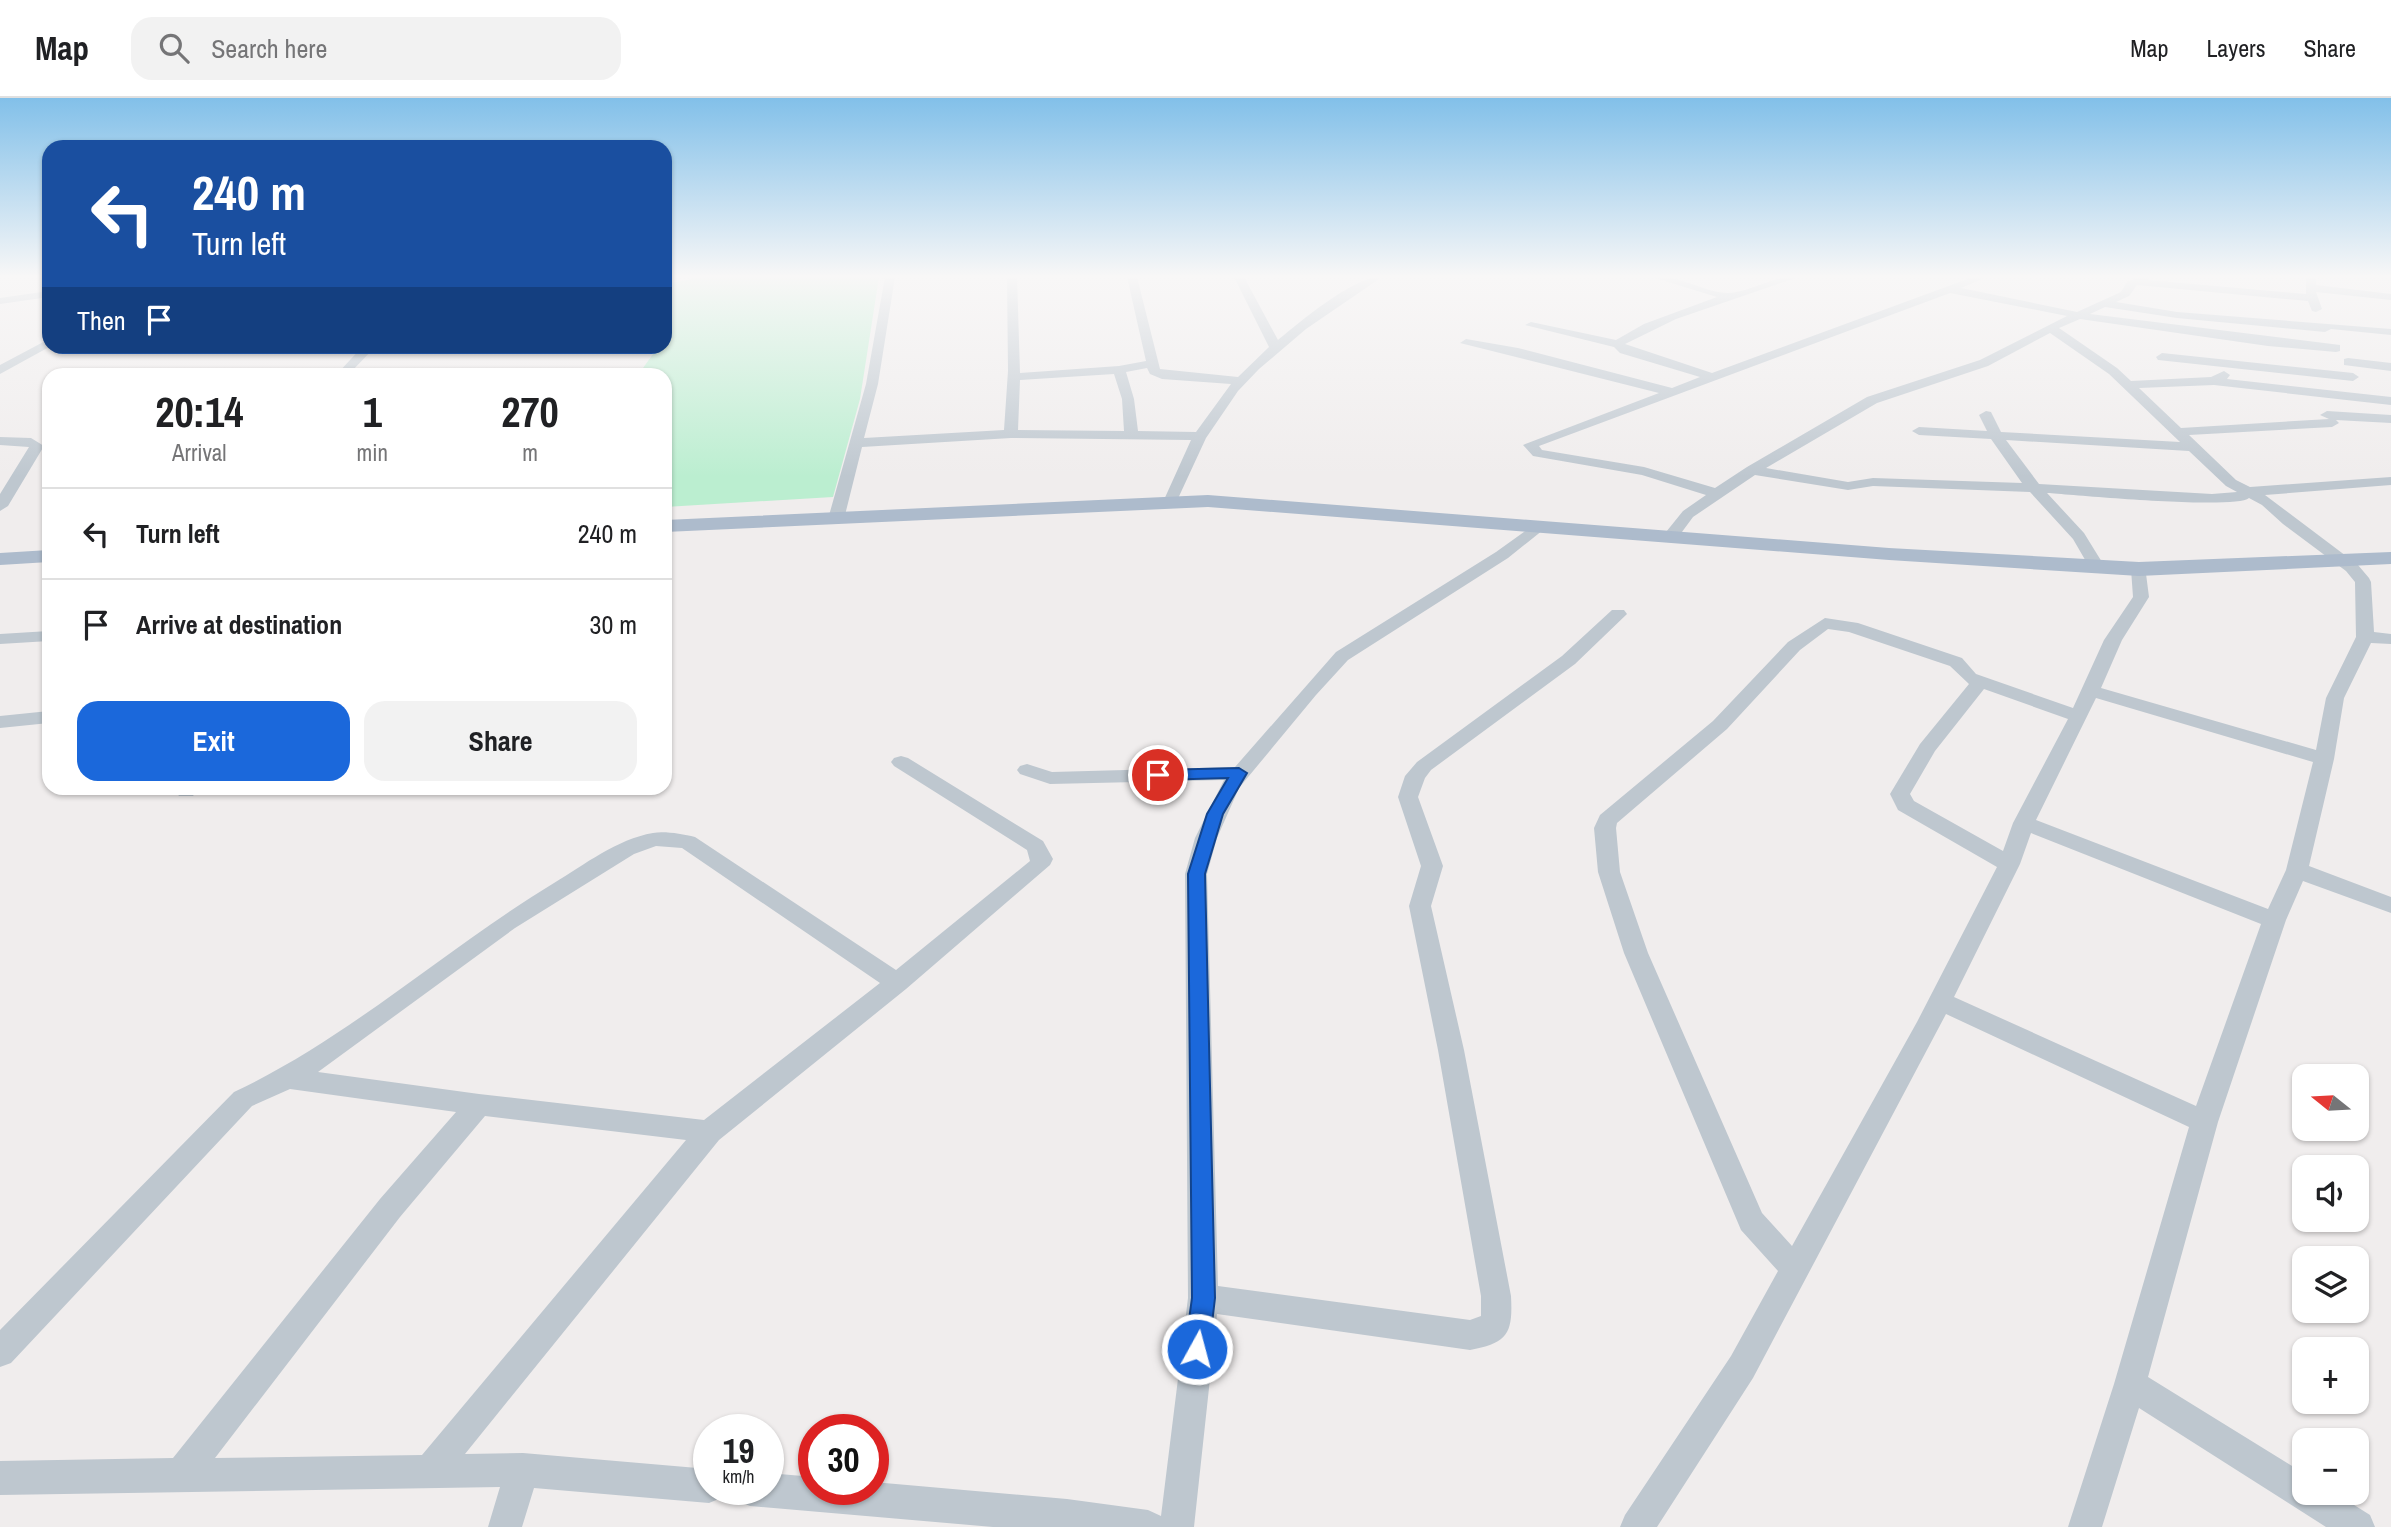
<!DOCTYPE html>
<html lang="en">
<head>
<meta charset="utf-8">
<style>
  body { margin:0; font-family:"Archivo Narrow",sans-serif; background:#f2f2f2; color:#202124; height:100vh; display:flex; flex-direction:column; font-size:26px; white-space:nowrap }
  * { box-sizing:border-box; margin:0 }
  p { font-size:23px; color:#757577 }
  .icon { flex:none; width:38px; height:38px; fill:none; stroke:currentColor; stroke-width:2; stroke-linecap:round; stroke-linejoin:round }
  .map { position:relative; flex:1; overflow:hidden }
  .drawer { position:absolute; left:42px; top:270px; width:630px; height:427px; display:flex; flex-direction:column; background:#fff; border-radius:21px; box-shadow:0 2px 5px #0004 }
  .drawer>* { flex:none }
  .banner { position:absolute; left:42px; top:42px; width:630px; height:214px; border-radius:21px; box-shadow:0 2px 5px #0004; background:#1a4fa0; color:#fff; overflow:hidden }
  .needle { width:46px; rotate:288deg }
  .fabs { position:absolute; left:2292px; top:966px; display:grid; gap:14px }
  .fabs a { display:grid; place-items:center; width:77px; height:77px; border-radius:14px; background:#fff; box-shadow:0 2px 5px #0004; font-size:35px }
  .speed { position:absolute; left:693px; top:1316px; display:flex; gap:14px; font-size:35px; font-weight:700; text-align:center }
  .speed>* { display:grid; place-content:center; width:91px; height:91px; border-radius:50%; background:#fff; box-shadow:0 2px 5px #0004; line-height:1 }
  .speed small { font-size:18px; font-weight:400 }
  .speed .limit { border:10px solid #d22; background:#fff; color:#111 }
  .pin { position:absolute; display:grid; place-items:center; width:60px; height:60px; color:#fff; margin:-30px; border:4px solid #fff; border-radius:50%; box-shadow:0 2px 7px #0007 }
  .me { position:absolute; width:77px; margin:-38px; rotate:7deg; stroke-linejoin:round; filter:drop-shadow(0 0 5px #0008) }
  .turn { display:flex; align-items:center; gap:24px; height:147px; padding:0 35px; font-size:32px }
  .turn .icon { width:91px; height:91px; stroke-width:2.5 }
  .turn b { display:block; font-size:49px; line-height:60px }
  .then { display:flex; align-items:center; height:66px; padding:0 35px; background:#0003; gap:14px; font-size:26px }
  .eta { display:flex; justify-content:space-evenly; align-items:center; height:119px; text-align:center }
  .eta b { font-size:42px; font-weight:700; line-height:49px }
  .primary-button { display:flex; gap:14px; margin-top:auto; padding:14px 35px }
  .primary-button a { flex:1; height:80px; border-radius:21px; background:#1b68db; color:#fff; font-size:28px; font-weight:700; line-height:80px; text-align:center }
  .primary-button a+a { background:#f2f2f2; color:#202124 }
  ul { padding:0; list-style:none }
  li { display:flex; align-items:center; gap:21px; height:91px; padding:0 35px; border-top:2px solid #e0e0e0 }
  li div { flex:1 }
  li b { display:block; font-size:26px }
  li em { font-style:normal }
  header { display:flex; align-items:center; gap:42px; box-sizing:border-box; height:98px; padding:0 35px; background:#fff; border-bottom:2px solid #e0e0e0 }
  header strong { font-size:33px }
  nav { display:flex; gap:38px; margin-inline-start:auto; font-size:24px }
  .search { width:490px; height:63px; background:#f2f2f2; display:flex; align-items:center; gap:18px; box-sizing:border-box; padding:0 24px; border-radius:21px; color:#757577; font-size:26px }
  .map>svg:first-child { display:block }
</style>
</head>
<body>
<header>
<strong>Map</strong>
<div class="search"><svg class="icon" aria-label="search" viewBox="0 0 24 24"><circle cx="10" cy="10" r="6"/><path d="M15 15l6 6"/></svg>Search here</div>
<nav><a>Map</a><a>Layers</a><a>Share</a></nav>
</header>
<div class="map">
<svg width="2391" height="1429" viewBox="0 0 2391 1429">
  <rect width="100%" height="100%" fill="#f0eded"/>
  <path fill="#bbeed0" d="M702 179H879L860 301 833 399 665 409V276H656L643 270 658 249 665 248V186Z"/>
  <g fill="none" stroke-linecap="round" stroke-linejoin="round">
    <path fill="#bec7cf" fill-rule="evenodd" d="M885 179H895L878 286 864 340 1004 332 1008 273 1007 179H1017L1020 275 1119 268 1146 263 1127 179H1137L1160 271 1238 279 1269 249 1234 179H1244L1278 242C1300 224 1355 177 1382 179L1306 231 1259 271 1238 293 1206 340 1175 407 1170 408 1163 404 1191 342 1011 340 862 349 844 421 836 426 828 421 866 286ZM1147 270 1150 276 1162 281 1231 286 1196 334 1138 333 1134 301 1126 274ZM1114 276 1122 301 1124 333 1018 332 1020 282Z
      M1652 179C1680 177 1705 195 1728 195 1749 195 1772 177 1798 179L1676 221 1625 246 1712 275 1973 179H1987L1961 190 2077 214 2121 194 2127 184 2138 179H2151L2148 182 2306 196V179H2316V187L2391 196V202L2316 194 2322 211 2316 214 2312 213 2308 203 2137 187 2129 198 2116 204 2177 214 2391 231V237L2331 231 2325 234 2177 220 2105 209 2090 216 2340 247V253L2336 254 2268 248 2080 221 2059 230 2117 270 2131 283 2211 279 2224 273 2230 277 2227 281 2391 299V307L2214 287 2139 290 2181 330 2329 321 2320 317 2327 313 2391 317V325L2336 322 2339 325 2332 329 2189 337 2236 382 2250 389 2391 379V387L2265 397 2358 467 2369 480 2371 484 2374 534 2391 536V546L2371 545 2344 600 2334 661 2309 768 2391 799V815L2303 783 2286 822 2218 1024 2148 1279 2305 1376V1395H2335L2370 1417 2375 1429H2326L2139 1310 2102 1429H2068L2114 1286 2189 1029 1946 916 1753 1280 1657 1429H1620L1625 1417 1731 1258 1778 1173 1741 1132 1624 855 1598 774 1594 730 1600 717 1713 623 1788 544 1825 520 1858 525 1962 560 1976 576 2073 610 2104 542 2133 499 2131 471 2133 468H2145L2149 499 2122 542 2101 590 2316 652 2326 600 2356 539 2355 484 2346 473 2283 426 2262 407 2249 400C2235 412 2076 397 2047 395L2084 435 2105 469 2097 474 2091 472 2073 441 2030 394 1873 388 1848 392 1755 377 1693 419 1676 442H1664L1662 439 1683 413 1706 397 1642 377 1533 358 1523 347 1659 295 1460 245 1466 241 1518 250 1672 290 1700 279 1620 255 1614 249 1525 227 1531 224 1616 242 1644 226 1717 199ZM1950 195 2067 218 1980 262 1867 299 1747 369 1715 390 1644 369 1542 352 1539 348ZM2050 235 2109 276 2180 344 2001 334 1991 314 1986 313 1979 317 1987 333 1919 329 1912 333 1919 337 1991 341 2022 385 1873 380 1848 384 1766 370 1877 305 1988 268ZM2006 342 2189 353 2226 388 2237 394 2212 396 2039 386ZM1828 531 1849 534 1950 568 1969 586 1920 646 1890 696 1898 712 1997 769 1917 924 1792 1148 1762 1115 1648 855 1620 774 1616 730 1617 725 1727 631 1800 552ZM1984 591 2068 621 2013 725 2003 753 1914 703 1910 696 1935 653ZM2096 600 2313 664 2286 772 2268 811 2036 722ZM2031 735 2261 826 2196 1008 1954 899 2020 766Z
      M49 193V199L0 206V200Z
      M49 241V248H51L0 276V267Z
      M363 248H376L349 276H337Z
      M2162 255 2353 275 2359 279 2353 283 2158 262 2156 259Z
      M2348 260 2391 265V273L2344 267V261Z
      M0 339 31 340 44 348 8 408 0 413V396L29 349 0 347Z
      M1538 424 1543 426 1546 429 1543 432 1508 460 1348 562 1316 597 1239 690 1217 740 1207 776 1218 1188 1470 1222 1481 1218V1198L1438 952 1409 808 1421 768 1398 699 1405 678 1417 664 1562 558 1612 512H1624L1627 516 1575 566 1431 672 1425 680 1418 699 1443 768 1431 808 1464 952 1511 1198C1513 1235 1508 1245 1470 1252L1217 1216 1194 1429H993L750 1408 738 1403 733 1391H768V1375L814 1379V1391H873V1384L1067 1401 1148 1412 1161 1418 1188 1200 1185 776 1195 740 1224 682 1050 686 1020 676 1017 672 1020 668 1027 666 1052 674 1235 669 1336 554 1496 454Z
      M49 533V543L0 546V536Z
      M49 613V625L0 630V618Z
      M901 658 908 660 1043 743 1053 761 1050 767 906 891 719 1042 465 1356 523 1355 709 1371V1391H725L721 1400 709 1405 534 1390 522 1429H488L500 1389 0 1397V1363L173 1360 380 1101 456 1014 290 991 252 1008 11 1265 0 1269V1232L234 994C349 940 445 851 554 785 584 767 617 741 653 735 665 733 682 736 695 739L896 872 1030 763 1027 752 894 668 891 664 894 660ZM656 748 682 750 880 885 704 1022 479 996 318 974 515 830 634 756ZM485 1018 686 1042 422 1357 215 1360 400 1119Z
      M179 690H199L193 698H179L176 694Z"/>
    <path fill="#adbbcc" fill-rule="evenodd" d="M1208 397 1889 450 2139 464 2391 454V466L2139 478 1889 462 1208 409 665 434V422Z
      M49 452V464L0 467V455Z"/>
  </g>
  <linearGradient id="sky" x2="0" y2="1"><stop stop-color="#82c0e9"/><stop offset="0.47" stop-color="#f8f7f7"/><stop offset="1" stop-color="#f8f7f7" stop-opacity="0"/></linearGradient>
  <rect width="2391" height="379" fill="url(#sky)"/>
  <path fill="#1b68db" stroke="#12448e" stroke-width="2" d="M1239 670 1247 675 1223 716 1205 776 1215 1200 1209 1251 1206 1259 1197 1262 1189 1259 1185 1251 1192 1200 1188 776 1207 716 1228 680 1158 682 1150 677 1158 672Z"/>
</svg>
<div class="fabs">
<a><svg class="needle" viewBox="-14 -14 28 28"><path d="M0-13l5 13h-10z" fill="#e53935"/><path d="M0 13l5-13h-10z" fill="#757577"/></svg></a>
<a><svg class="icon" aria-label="sound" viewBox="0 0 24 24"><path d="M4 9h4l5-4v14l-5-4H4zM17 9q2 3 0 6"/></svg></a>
<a><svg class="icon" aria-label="layers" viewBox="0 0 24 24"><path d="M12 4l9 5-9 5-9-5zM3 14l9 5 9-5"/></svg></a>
<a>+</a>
<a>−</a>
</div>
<div class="speed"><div>19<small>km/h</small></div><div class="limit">30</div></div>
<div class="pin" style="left:1158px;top:677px;background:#d93025"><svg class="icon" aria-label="arrive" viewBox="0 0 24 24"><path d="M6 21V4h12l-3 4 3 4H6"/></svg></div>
<svg class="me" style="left:1197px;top:1251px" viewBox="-20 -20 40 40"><circle r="17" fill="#1b68db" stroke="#fff" stroke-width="3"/><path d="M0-11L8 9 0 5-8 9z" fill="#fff"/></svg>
<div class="banner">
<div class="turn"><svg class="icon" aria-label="left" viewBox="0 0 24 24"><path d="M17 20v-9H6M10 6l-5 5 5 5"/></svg><div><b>240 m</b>Turn left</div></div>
<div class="then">Then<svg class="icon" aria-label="arrive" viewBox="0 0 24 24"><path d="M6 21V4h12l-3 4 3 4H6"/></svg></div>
</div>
<section class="drawer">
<div class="eta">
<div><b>20:14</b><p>Arrival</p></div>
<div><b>1</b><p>min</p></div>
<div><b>270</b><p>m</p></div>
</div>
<ul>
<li><svg class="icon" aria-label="left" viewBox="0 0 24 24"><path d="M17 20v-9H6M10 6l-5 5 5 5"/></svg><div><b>Turn left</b></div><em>240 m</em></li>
<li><svg class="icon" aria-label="arrive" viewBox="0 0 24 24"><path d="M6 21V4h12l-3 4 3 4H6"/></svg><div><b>Arrive at destination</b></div><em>30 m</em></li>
</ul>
<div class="primary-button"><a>Exit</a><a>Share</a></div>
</section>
</div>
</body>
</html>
